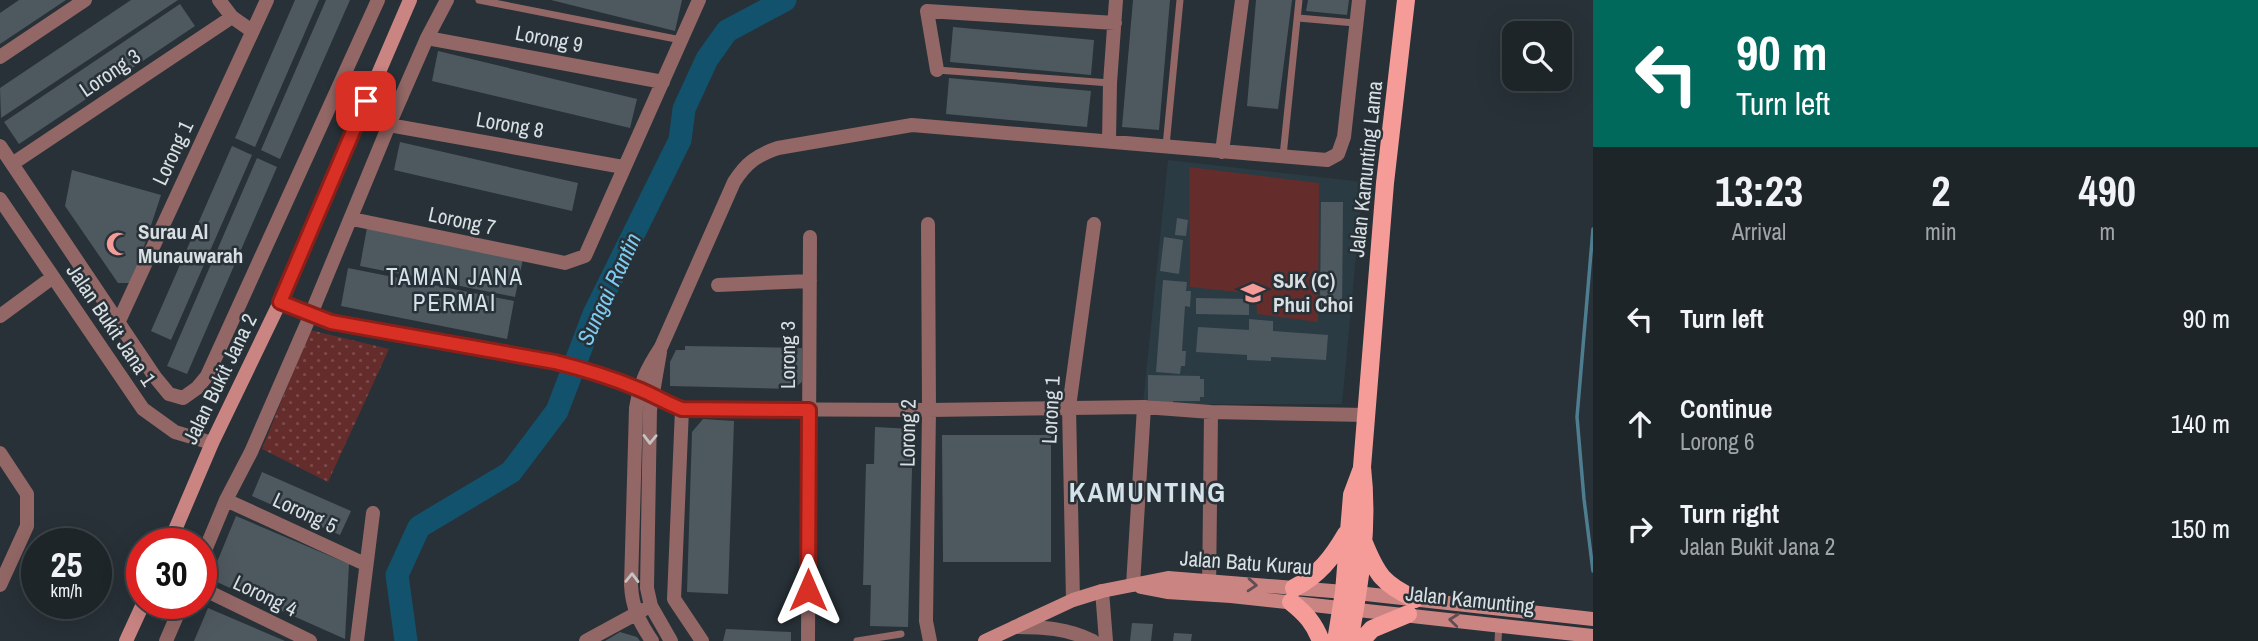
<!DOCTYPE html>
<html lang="en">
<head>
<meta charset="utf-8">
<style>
  body { margin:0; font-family:"Archivo Narrow",sans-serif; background:#2a3135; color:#f1f3f6; height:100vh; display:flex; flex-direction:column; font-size:26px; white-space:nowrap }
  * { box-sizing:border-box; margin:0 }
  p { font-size:23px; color:#a0a5a8 }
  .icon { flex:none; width:38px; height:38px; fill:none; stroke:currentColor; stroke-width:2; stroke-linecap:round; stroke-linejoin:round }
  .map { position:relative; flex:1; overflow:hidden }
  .side { display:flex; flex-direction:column; background:#1d2529; width:665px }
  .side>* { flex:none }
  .banner { background:#00695c; color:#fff; overflow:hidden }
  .tools { position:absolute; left:1502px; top:21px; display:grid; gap:14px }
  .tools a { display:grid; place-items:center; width:70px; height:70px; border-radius:14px; background:#1d2529; box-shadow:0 7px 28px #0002,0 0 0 2px #3b4246; font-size:35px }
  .speed { position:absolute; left:21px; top:528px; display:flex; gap:14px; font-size:35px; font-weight:700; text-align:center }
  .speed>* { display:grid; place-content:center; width:91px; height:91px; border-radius:50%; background:#1d2529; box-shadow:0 7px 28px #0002,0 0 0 2px #3b4246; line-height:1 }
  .speed small { font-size:18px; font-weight:400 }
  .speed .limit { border:10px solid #d22; background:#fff; color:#111 }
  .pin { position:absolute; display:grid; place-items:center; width:60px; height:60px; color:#fff; margin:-30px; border-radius:14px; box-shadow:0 4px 10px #0006 }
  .me { position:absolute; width:77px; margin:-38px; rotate:0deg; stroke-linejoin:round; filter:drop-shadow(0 0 5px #0008) }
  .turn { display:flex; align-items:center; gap:24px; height:147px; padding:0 28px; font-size:32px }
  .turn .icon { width:91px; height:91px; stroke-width:2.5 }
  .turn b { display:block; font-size:49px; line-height:60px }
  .eta { display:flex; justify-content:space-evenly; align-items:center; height:119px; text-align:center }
  .eta b { font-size:42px; font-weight:700; line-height:49px }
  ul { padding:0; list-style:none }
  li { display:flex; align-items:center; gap:21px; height:105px; padding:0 28px }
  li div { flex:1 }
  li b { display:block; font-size:26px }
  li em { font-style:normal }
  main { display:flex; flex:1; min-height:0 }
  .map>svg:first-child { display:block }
</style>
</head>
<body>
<main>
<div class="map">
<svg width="1593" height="641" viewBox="0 0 1593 641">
  <defs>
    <pattern id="grass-dots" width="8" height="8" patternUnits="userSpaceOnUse" patternTransform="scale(1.75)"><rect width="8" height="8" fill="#642d2c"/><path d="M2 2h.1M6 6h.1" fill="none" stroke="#7a4b4a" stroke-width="1.8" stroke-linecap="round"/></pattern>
  </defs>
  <rect width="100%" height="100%" fill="#273137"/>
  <path fill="#2a3b44" d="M1168 160 1363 182 1342 404H1143Z"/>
  <path fill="url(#grass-dots)" d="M310 330 389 349 328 482 262 449Z"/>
  <path fill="#642d2c" d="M1189 167 1319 183 1318 322 1257 314 1256 294 1190 287Z"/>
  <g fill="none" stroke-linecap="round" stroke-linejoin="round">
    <path stroke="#4e7d90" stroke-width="3.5" d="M1593 229 1577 417 1584 499 1593 571"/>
    <path stroke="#12526c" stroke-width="23" d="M406 641 397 575 419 527 511 472 557 411 594 314 680 140 684 109 707 59 727 31 785 0"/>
  </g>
  <path fill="#4e595f" d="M19 0H66L0 44V13Z
    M131 0H178L1 118 0 88Z
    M295 0H319L255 147 235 138Z
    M326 0H350L280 159 261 150Z
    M551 0H682L675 31Z
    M1133 0H1170L1159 130 1122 127Z
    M1256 0H1292L1278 109 1247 106Z
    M1308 0H1349L1347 15 1306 11Z
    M180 4 195 26 19 144 4 122Z
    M953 27 1094 40 1091 75 950 62Z
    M438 51 637 99 630 128 432 81Z
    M949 78 1091 91 1087 127 946 114Z
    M400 142 578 183 572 211 394 170Z
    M232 146 252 155 171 340 151 331Z
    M257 158 277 167 187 374 167 366Z
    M72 170 161 195 132 283H118L65 206Z
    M1321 202H1343L1342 313 1320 312Z
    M1177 218 1188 220 1186 236 1175 235Z
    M367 228 523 259 515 297 360 266Z
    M1164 237 1183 240 1179 274 1160 271Z
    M348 268 514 301 507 339 341 306Z
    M1163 280 1187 282 1186 291H1191L1190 307 1185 306 1182 351H1186L1185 366H1181L1180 374 1156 372Z
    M1196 298 1249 299V315L1196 314Z
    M1249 319 1273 321V331L1328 335 1326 360 1271 357V361L1247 360V355L1196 352 1198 327 1249 330Z
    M685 346 802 348V382L793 389 670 386V362L676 350H685Z
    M1148 375 1200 376V379H1204V397H1200V401H1173V403L1148 400Z
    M703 419 734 421 728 594 687 592 692 432Z
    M875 427 913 429 908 627 870 626 871 585H863L866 464H874Z
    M942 435H1051V562H943Z
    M262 472 351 511 340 535 252 496Z
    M236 516 349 564 345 639 210 579Z
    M208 608 285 641H194Z
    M1132 623 1153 624 1151 641H1130Z
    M726 629 791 632V641H723Z
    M620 632 637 637 640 641H605Z
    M1174 633 1192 634 1191 641H1173Z"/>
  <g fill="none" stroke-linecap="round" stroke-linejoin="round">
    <path stroke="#926765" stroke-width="7" d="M479 0 681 40
      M1298 18 1355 23
      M937 70 1110 83
      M1166 146 1180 0
      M1283 156 1299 0
      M857 641 901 634
      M1498 641 1499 625"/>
    <path stroke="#926765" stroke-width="14" d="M219 0 232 17 252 31
      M427 38 663 82
      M0 57 85 0
      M937 70 927 11 1115 23
      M389 125 623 167
      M1109 141 1110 83 1116 0
      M0 146 155 377 169 394 183 398 197 388 207 376 378 0
      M1222 152 1242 0
      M12 164 232 17
      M0 199 143 409 175 432 212 443
      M352 219 565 263 585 256 699 0
      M928 224 929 410 926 621 930 641
      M718 285 810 281
      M280 302 331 322 555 362C584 369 614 377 641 390 655 396 668 404 682 409L929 410 1144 407 1211 412 1367 415
      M0 316 53 277
      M118 323 267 0
      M660 352 650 410 647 588 651 606 671 641
      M682 409 674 599 702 641
      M0 453 27 494V526L0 585
      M226 500 365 564
      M201 560 226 500 251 452 311 314 389 125 427 38 447 0
      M1133 585 1144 407
      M201 588 310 641
      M1102 591 1106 641
      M1209 593 1211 412
      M1073 600 1069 407 1094 224
      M1015 627C1043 627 1067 628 1093 641
      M166 641 182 604
      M357 641 373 513
      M586 641 643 610
      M652 641C640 623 632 608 631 585L636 408C641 381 646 370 661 347L734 182C746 163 757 155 778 148L912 125 1327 160 1338 154 1344 137 1359 0
      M808 641 810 237"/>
    <path stroke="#ca8583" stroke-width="14" d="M169 544 212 443 280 302 410 0
      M1141 587 1167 592 1231 596 1593 636
      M126 641 143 604
      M985 641 1073 600 1102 591 1168 578 1357 593 1593 619"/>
    <path stroke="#f59c99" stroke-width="18" d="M1364 543C1377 575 1383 584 1415 599
      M1294 588C1319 575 1332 558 1346 534
      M1291 602C1306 614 1314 623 1321 641
      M1336 641 1344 592 1352 495 1361 471
      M1349 641C1360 585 1369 525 1362 467L1385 183 1406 0
      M1361 641 1372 629 1408 614"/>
  </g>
  <defs><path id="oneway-chevron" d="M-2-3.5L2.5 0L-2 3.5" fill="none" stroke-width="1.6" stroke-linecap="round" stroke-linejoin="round" transform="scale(1.75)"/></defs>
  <g stroke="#c7c2c4">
    <use href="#oneway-chevron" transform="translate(650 439) rotate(91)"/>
    <use href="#oneway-chevron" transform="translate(632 578) rotate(-89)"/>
  </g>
  <g stroke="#604e52">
    <use href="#oneway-chevron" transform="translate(1252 585) rotate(4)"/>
    <use href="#oneway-chevron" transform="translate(1454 620) rotate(-174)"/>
  </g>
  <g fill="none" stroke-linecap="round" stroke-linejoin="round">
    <g stroke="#8d1f18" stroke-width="18">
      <path id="route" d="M366 101 280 302 331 322 555 362C583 369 610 377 636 388 652 394 666 403 682 409L809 410 808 590"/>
    </g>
    <use href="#route" stroke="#d93025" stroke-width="12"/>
  </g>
  <defs>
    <g id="mosque-bare" transform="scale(1.89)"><path d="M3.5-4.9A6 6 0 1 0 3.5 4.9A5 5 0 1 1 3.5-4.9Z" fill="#f59b98" stroke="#273137" stroke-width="2.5" paint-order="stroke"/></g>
    <g id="school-bare" transform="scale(1.89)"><path d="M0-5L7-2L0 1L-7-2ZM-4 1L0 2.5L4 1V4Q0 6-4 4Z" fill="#f59b98" stroke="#273137" stroke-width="2.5" paint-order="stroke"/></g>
  </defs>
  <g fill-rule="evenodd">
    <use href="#mosque-bare" x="118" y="244"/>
    <use href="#school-bare" x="1253" y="293"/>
  </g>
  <g text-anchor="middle" stroke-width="5" stroke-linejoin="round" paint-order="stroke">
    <g font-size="21" fill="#d9e0e3" stroke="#273137">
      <text transform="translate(549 39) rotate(11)" y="7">Lorong 9</text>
      <text transform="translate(110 73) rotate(-34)" y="7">Lorong 3</text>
      <text transform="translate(510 125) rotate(10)" y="7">Lorong 8</text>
      <text transform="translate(173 153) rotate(-65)" y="7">Lorong 1</text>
      <text transform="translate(1366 169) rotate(-84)" y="7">Jalan Kamunting Lama</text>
      <text transform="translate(462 221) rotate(12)" y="7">Lorong 7</text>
      <text transform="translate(111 325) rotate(56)" y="7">Jalan Bukit Jana 1</text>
      <text transform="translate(788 355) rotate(-90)" y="7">Lorong 3</text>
      <text transform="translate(220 379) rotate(-64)" y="7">Jalan Bukit Jana 2</text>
      <text transform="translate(1051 410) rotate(-87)" y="7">Lorong 1</text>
      <text transform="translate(908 433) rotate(-89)" y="7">Lorong 2</text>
      <text transform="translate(305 513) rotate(25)" y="7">Lorong 5</text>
      <text transform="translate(1246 563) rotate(4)" y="7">Jalan Batu Kurau</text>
      <text transform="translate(265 596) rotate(26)" y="7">Lorong 4</text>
      <text transform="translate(1470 600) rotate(6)" y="7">Jalan Kamunting</text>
    </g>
    <g font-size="21" font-weight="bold" fill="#d9e0e3" stroke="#273137" text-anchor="start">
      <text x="138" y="239">Surau Al<tspan x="138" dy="24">Munauwarah</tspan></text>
      <text x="1273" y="288">SJK (C)<tspan x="1273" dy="24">Phui Choi</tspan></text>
    </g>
    <g font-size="23" letter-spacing="2" fill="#d4e2e9" stroke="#273137">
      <text x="455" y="285">TAMAN JANA<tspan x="455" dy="26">PERMAI</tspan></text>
    </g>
    <g font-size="23" font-style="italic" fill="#7ecbf1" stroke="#273137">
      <text transform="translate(609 289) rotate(-65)" y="8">Sungai Rantin</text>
    </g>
    <g font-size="28" font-weight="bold" letter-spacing="2" fill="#d4e2e9" stroke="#273137">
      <text x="1148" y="502">KAMUNTING</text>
    </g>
  </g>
</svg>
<div class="tools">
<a><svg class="icon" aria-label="search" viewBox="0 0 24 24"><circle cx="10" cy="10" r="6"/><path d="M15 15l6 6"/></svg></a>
</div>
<div class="speed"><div>25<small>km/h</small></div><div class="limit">30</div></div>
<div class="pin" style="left:366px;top:101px;background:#d93025"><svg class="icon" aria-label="arrive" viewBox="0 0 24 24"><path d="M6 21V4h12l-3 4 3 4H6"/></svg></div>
<svg class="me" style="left:808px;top:590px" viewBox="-20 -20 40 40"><path d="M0-17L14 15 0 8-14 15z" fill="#d93025" stroke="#fff" stroke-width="4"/></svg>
</div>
<section class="side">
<div class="banner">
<div class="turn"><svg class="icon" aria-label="left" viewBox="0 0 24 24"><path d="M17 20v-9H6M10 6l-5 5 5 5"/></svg><div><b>90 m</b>Turn left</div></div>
</div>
<div class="eta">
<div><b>13:23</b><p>Arrival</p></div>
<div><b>2</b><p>min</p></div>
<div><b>490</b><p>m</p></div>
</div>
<ul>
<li><svg class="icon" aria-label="left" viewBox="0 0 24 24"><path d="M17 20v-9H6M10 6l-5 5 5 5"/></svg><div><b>Turn left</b></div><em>90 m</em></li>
<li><svg class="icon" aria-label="ahead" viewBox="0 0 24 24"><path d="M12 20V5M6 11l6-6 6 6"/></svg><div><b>Continue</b><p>Lorong 6</p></div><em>140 m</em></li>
<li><svg class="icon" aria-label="right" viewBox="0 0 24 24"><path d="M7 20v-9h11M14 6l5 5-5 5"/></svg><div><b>Turn right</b><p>Jalan Bukit Jana 2</p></div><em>150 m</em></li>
</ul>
</section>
</main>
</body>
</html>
